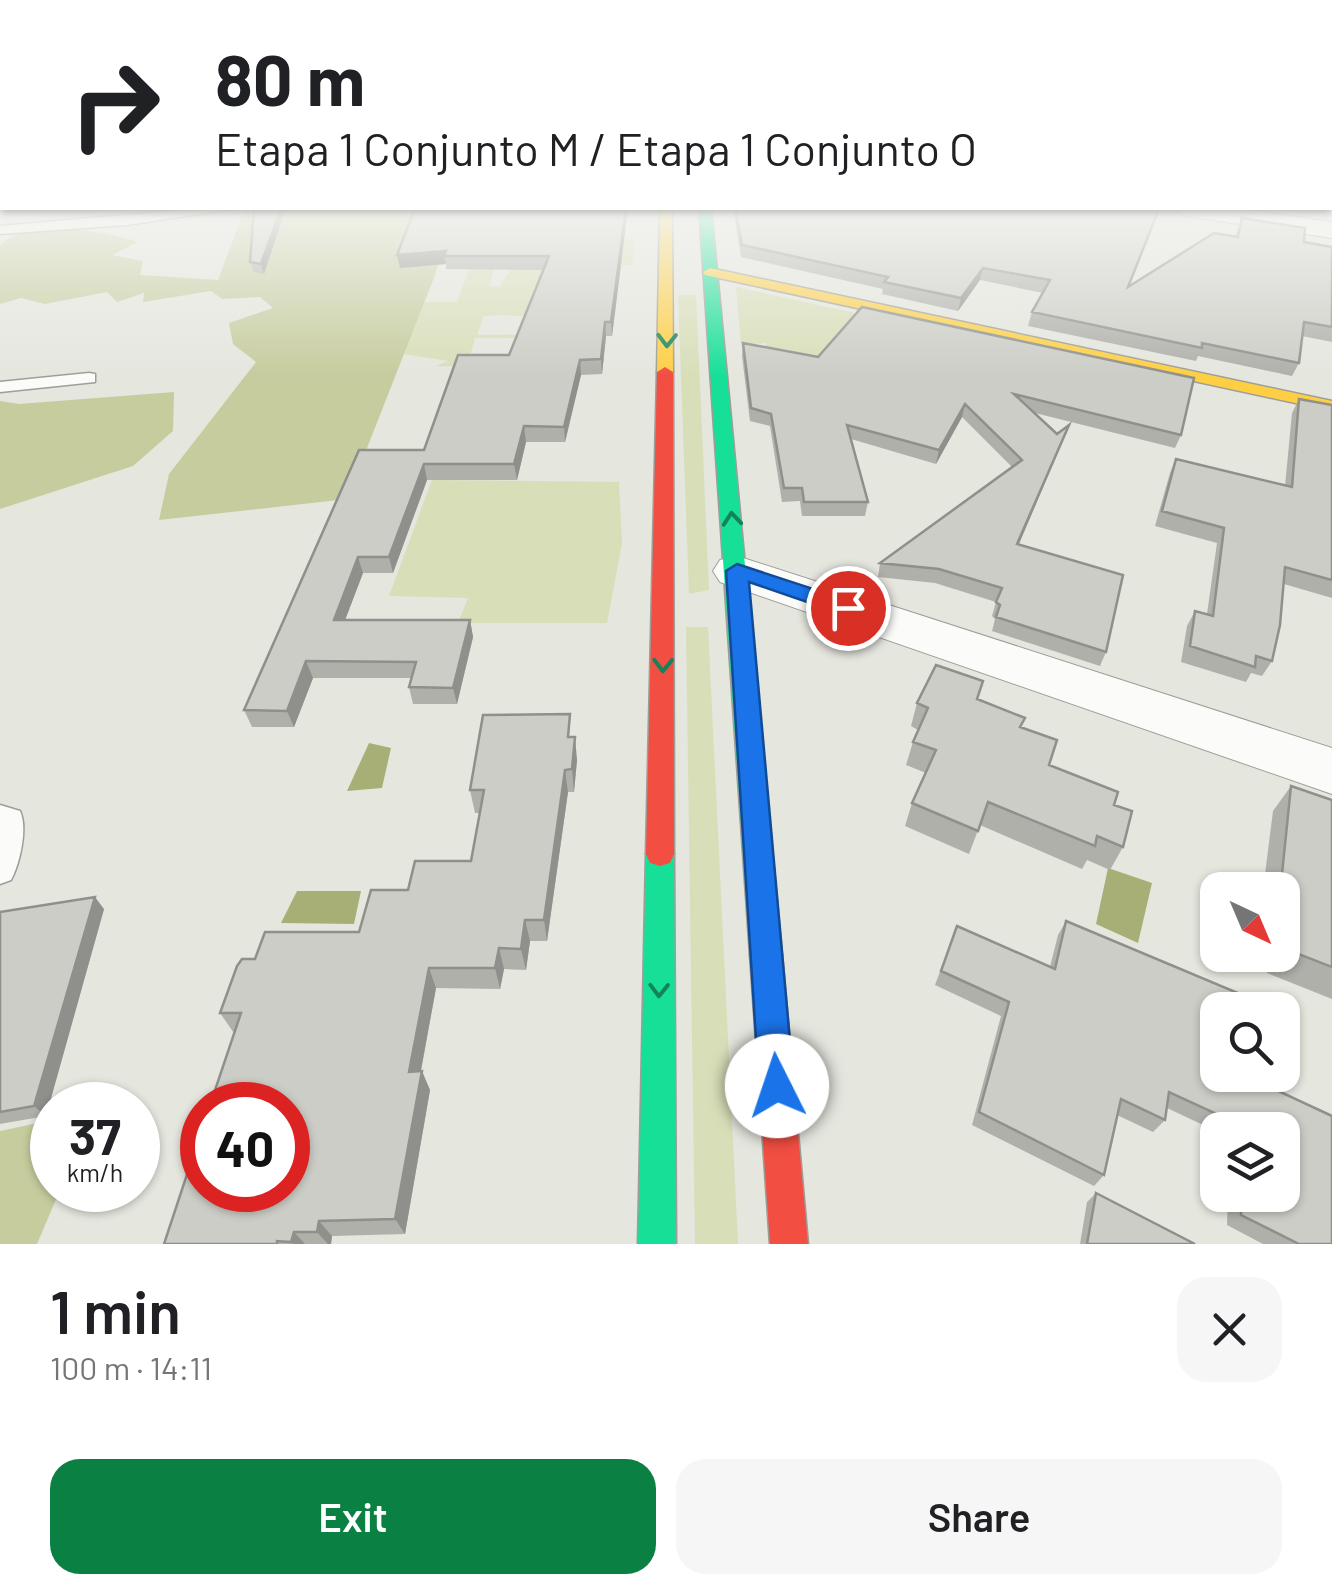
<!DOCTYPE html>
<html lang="en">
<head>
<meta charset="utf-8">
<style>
  body { margin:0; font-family:Barlow,sans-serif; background:#f6f6f6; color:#202124; height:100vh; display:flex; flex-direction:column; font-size:38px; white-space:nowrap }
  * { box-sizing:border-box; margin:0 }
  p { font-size:32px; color:#757577 }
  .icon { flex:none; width:55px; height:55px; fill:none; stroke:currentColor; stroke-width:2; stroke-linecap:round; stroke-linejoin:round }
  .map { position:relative; height:1244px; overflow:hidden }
  .details { display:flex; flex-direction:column; background:#fff; flex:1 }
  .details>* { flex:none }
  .guide { position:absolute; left:0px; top:0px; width:1332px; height:210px; box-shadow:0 2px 8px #0004; background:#fff; color:#202124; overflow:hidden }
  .needle { width:65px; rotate:136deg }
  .tools { position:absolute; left:1200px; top:872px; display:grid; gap:20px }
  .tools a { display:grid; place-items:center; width:100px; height:100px; border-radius:20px; background:#fff; box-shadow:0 2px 8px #0004; font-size:50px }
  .speed { position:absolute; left:30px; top:1082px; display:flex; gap:20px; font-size:50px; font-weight:700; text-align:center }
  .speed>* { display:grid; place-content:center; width:130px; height:130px; border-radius:50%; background:#fff; box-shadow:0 2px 8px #0004; line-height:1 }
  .speed small { font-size:25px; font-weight:400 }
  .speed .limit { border:15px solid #d22; background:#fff; color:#111 }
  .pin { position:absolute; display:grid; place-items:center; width:85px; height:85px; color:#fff; margin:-42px; border:5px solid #fff; border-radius:50%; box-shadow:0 2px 10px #0007 }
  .me { position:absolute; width:110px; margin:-55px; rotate:356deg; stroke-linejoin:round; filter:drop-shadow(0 0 8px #0008) }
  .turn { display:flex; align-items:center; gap:35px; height:210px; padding:0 50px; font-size:45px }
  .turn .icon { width:130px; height:130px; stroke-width:2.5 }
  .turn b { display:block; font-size:70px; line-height:85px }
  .round { display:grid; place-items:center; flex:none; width:105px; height:105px; border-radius:30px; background:#f6f6f6 }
  .summary { display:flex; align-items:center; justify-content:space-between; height:170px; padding:0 50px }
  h1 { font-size:60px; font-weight:600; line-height:75px }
  .cta { display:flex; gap:20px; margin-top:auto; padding:20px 50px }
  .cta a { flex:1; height:115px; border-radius:30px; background:#0b8043; color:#fff; font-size:40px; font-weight:600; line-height:115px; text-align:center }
  .cta a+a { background:#f6f6f6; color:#202124 }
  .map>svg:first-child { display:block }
</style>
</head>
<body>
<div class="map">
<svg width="1332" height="1244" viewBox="0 0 1332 1244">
  <rect width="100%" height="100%" fill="#e5e6de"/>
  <path fill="#d8deb8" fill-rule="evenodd" d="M612 239 635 240 632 265 549 266 548 338H475L470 356 454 361H508L480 367 436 366 449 361 403 354 423 302H457L470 267H495L489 286 499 287 513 267ZM501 315 536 317V334L477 335 484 316Z
    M736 287 855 313 824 357 917 325 768 378 766 343 741 345Z
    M678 295H696L709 590 689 594Z
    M432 480 619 482 622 543 607 623H458L468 598 389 596Z
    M686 627H708L738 1244H695Z"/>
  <path fill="#c6cc9e" d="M245 208 453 209 435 275 347 499 159 520 169 474 256 362 233 344 229 323 273 308 260 297 222 299 211 291 143 302 144 293 117 302 107 292 45 304 21 298 0 304V246C25 217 105 231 138 242L112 255 143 261 140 275 218 280Z
    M174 392 173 431 133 466 0 509V401L19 404Z
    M52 1120V1190H60L37 1244H0V1131Z"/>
  <path fill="#a8af76" d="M369 743 391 748 382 788 347 791Z
    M1108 868 1152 883 1138 943 1096 924Z
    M297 891H361L354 924 281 923Z"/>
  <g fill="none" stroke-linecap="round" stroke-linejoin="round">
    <g stroke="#9e9e99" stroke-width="3">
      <path id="lane" d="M204 208H239L127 225 0 234V226Z
        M89 373 95 374V382L0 392V382Z
        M0 805 20 811C28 828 20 863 11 880L0 884Z"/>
    </g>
    <g stroke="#9e9e99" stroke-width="2">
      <path id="street" d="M1173 208H1236L1332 222V238L1186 216Z
        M737 556 1332 748V794L720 582 713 571 720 560Z"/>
    </g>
    <g stroke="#9e9e99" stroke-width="3">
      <path id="fast" d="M699 208H711L782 955 777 965 766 970 755 965 750 955Z
        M660 842 670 845 674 854 676 1244H638L646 854 650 845Z"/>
    </g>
    <g stroke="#9e9e99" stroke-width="3">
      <path id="slow" d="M660 208H672L673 372 665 377 657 372Z
        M710 268 1332 401V411L705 275 703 272Z"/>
    </g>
    <g stroke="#9e9e99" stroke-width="3">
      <path id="jam" d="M665 367 673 372 674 854 670 863 660 866 650 863 646 854 657 372Z
        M766 940 777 945 782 955 808 1244H770L750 955 755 945Z"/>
    </g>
    <use href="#lane" fill="#fbfbfa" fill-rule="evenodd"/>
    <use href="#street" fill="#fbfbfa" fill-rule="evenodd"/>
    <use href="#fast" fill="#16e098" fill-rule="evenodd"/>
    <use href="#slow" fill="#ffcf43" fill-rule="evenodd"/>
    <use href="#jam" fill="#f24e42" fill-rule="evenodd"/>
  </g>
  <path fill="#afb0aa" d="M254 208 264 274 254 272 250 262Z
    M415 208H628L612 336H606L602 374 581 375 565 442H526L517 480H427L393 573H363L345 620H470L473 637 457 704H413L409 687 411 678H313L294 727H252L244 710 424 450 509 355 544 270 446 269V264L400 268 397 255Z
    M733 208H1153L1129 286 1235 237 1242 218 1304 242 1332 247V342L1302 336 1299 363 1292 376 1198 356 1196 361 1028 326 1032 312 1043 293 980 280 958 311 882 294 883 289 741 257Z
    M862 307 1181 435 1175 448 1035 413 1057 434 1069 425 1018 545 1106 652 1100 666 992 631 995 619 992 616 996 602 935 583 878 577 880 563 1012 467 962 417 936 464 851 439 868 502 865 516H802L800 501 782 502 770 426 750 421 742 356 743 343 818 357Z
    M1299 399 1332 405V598L1284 584 1272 661 1262 676 1251 673 1246 682 1181 662 1187 626 1195 611 1207 614 1217 543 1155 526 1170 473 1176 459 1285 486 1292 413Z
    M977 699 1022 727 1049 765 1114 805 1123 847 1110 870 1087 860 1082 869 980 825 969 854 905 826 912 803 926 773 906 765 913 742 918 730 911 726 917 703Z
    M572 737 577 760 574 792H568L547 941H530L526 970 504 969 500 989 436 988 421 1071 430 1090 405 1234 332 1236 331 1244H164L234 1033 220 1013 255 959 359 932 408 890 471 861 480 813H475L470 790Z
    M1291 786 1332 800V999L1267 973 1272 960 1262 956 1282 955V890H1263L1273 811Z
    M104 909 46 1116 0 1124V912Z
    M1066 921 1245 996 1243 1010H1218V1075H1244L1332 1116V1244H1263L1227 1225 1228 1195H1282V1130H1218V1132L1167 1108 1165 1120 1153 1132 1117 1115 1104 1175 1094 1186 972 1125 1001 1016 935 985 957 926 1050 967 1058 935Z
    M1096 1193 1195 1244H1080L1087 1202Z"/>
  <path fill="#8f908b" d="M281 208H286L264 274 261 264Z
    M626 208H628L612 336 611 322Z
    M446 251 444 256 446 264 400 268 397 255Z
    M983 268 980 280 958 311 961 298Z
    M605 322 606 336 602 374 601 359Z
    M580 360 581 375 565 442 564 427Z
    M965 404 962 417 936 464 939 450Z
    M1069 425 1064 438 1013 558 1017 544Z
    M524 426 526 442 517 480 514 464Z
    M424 464 427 480 393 573 389 557Z
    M358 557 363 573 339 636 334 620Z
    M470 620 473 637 457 704 453 688Z
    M306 661 313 678 294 727 287 711Z
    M575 737 577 760 574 792 572 769Z
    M565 770 568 792 547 941 544 920Z
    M95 897 104 909 46 1116 34 1106Z
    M525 920 530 941 526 970 521 949Z
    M499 948 504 969 500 989 495 968Z
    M429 968 436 988 417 1091 409 1072Z
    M422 1071 430 1090 405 1234 395 1219Z
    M319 1221 332 1236 331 1244H328L317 1232Z
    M294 1232 305 1244H293L291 1242Z"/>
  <path fill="#cccdc6" stroke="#8f908b" stroke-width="2.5" d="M254 208H281L261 264 250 262Z
    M415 208H626L611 322H605L601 359 580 360 564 427 524 426 514 464H424L389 557H358L334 620H470L453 688 409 687 416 662 306 661 287 711 244 710 359 450H424L458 355H509L549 256H444L446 251 397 255Z
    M735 208H1153L1159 209 1128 287 1214 233 1238 237 1242 218 1305 228 1304 242 1332 247V327L1304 322 1299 363 1202 343V348L1032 312 1050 280 983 268 961 298 884 282 888 277 742 245Z
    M862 307 1194 378 1181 435 1014 394 1057 434 1069 425 1017 544 1123 575 1106 652 996 617 1000 605 996 602 1002 588 939 569 880 563 1022 460 965 404 939 450 847 425 868 502H804L802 488H784L771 414 751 408 743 343 818 357Z
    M1299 399 1332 405V580L1285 567 1280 625 1272 661 1256 656 1255 667 1190 646 1195 611 1213 616 1224 528 1162 511 1176 459 1292 487Z
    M936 665 983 681 977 699 1025 718 1020 727 1057 740 1049 765 1118 792 1114 805 1132 811 1123 847 1097 836 1095 846 988 802 978 831 912 803 936 750 913 742 928 708 917 703Z
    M570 714 568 737H575L572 769 565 770 544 920H525L521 949 499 948 495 968H429L409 1072 422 1071 395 1219 319 1221 317 1232H294L291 1242 277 1241V1244H164L202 1129V1190H288V1105H210L241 1013H220L237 966 242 959H255L265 932H359L371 890H408L415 861H471L484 790H470L483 715Z
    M1291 786 1332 800V967L1288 950 1293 937 1283 933 1287 876 1282 874Z
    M95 897 34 1106 0 1112V912Z
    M1066 921 1245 996 1243 1010H1218V1075H1244L1332 1116V1244H1299L1241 1215 1242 1195H1282V1130H1245V1127L1169 1092 1165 1120 1121 1099 1104 1175 979 1112 1009 1002 941 971 957 926 1055 969Z
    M1096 1193 1195 1244H1087Z"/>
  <defs><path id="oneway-chevron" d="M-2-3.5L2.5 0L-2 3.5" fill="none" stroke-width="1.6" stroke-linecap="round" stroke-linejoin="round" transform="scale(2.5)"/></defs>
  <g stroke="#138359">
    <use href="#oneway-chevron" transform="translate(667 340) rotate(91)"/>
    <use href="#oneway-chevron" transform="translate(732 519) rotate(-95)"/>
    <use href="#oneway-chevron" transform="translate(663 665) rotate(91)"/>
    <use href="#oneway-chevron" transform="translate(659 990) rotate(91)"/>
  </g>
  <linearGradient id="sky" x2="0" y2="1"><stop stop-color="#8eb2ba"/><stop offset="0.54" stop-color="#f3f4f0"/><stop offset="1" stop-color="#f3f4f0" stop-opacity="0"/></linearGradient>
  <rect width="1332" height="376" fill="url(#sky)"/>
  <path fill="#1a73e8" stroke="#114b97" stroke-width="2.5" d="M737 564 856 603 860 608 848 616 749 582 794 1086 789 1098 777 1103 764 1098 759 1086 726 571Z"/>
</svg>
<div class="tools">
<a><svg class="needle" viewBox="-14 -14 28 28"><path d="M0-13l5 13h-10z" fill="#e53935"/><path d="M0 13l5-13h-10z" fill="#757577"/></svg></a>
<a><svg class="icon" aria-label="search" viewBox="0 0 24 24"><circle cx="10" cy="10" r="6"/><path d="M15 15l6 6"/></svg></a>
<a><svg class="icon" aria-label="layers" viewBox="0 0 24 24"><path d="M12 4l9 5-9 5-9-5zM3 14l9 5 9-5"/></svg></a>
</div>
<div class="speed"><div>37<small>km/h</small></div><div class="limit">40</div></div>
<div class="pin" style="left:848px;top:608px;background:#d93025"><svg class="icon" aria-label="arrive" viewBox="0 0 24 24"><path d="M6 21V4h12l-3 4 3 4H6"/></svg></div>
<svg class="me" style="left:777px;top:1086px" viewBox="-20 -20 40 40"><circle r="19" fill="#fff"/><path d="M0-13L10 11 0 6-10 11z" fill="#1a73e8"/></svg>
<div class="guide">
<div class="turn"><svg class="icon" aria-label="right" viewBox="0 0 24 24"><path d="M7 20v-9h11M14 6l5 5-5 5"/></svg><div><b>80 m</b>Etapa 1 Conjunto M / Etapa 1 Conjunto O</div></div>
</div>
</div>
<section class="details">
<div class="summary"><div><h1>1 min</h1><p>100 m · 14:11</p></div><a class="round"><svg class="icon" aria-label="close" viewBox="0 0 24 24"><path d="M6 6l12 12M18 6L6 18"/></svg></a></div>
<div class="cta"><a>Exit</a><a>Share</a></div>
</section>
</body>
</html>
